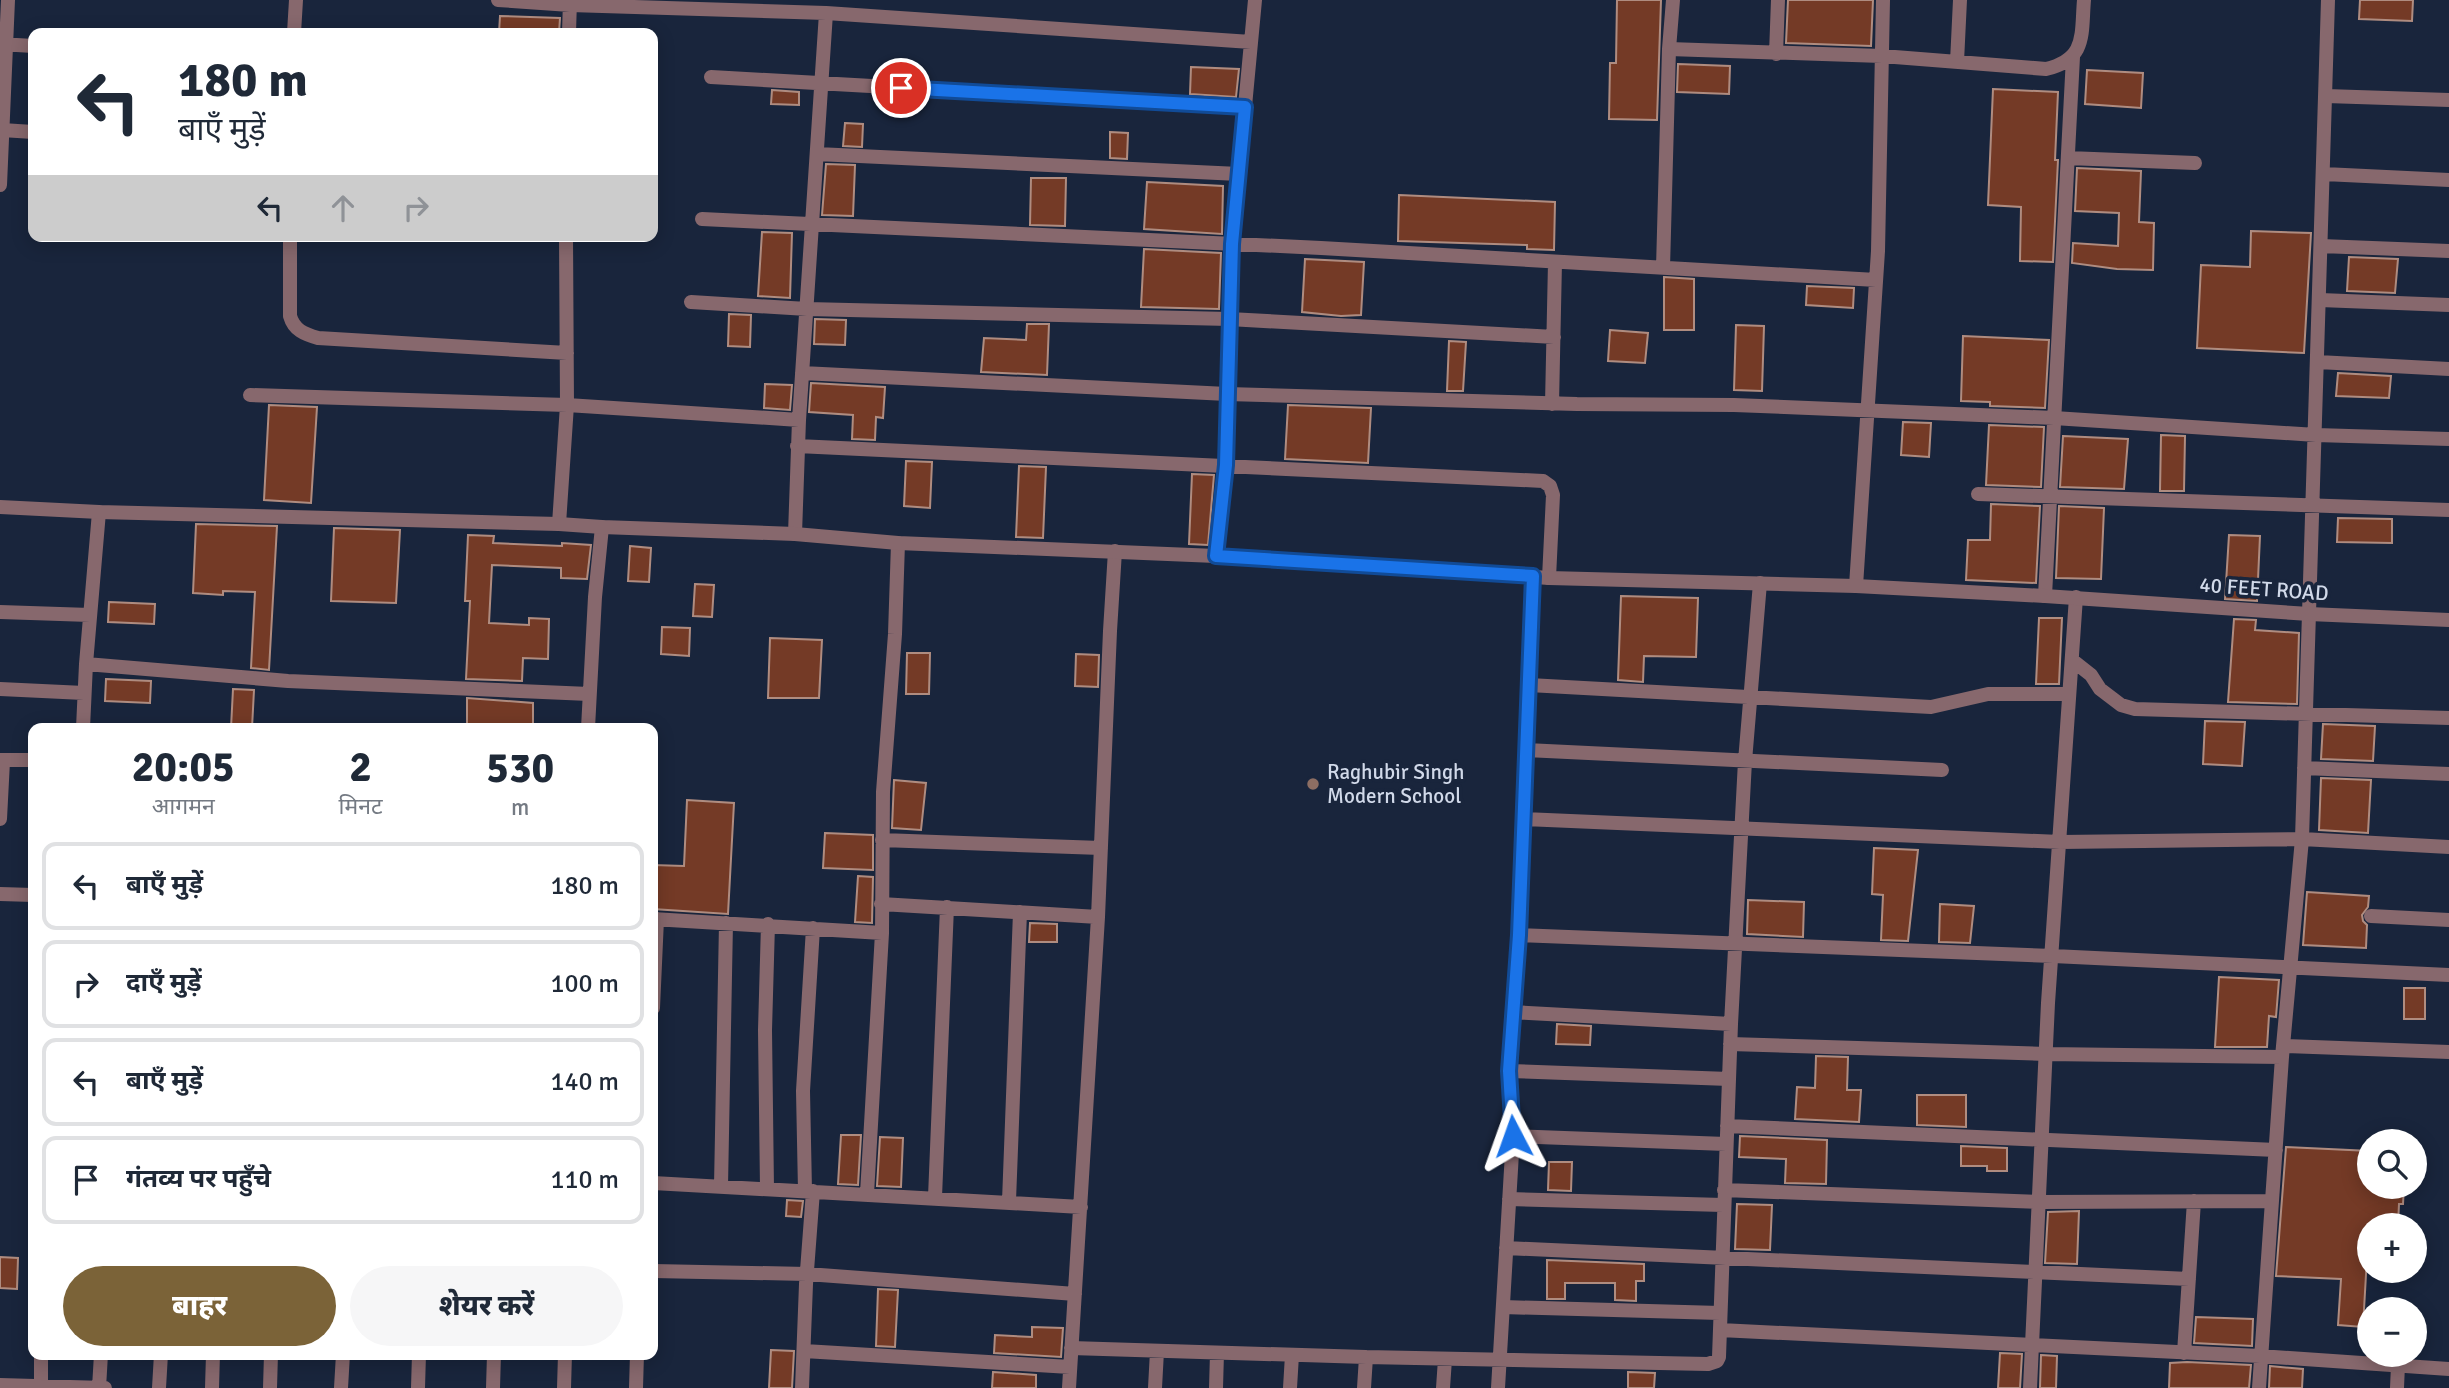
<!DOCTYPE html>
<html lang="hi">
<head>
<meta charset="utf-8">
<style>
  body { margin:0; font-family:Signika,"Noto Sans Devanagari",sans-serif; background:#f6f6f7; color:#1f2937; height:100vh; display:flex; flex-direction:column; font-size:26px; white-space:nowrap }
  * { box-sizing:border-box; margin:0 }
  p { font-size:23px; color:#747a83 }
  .icon { flex:none; width:38px; height:38px; fill:none; stroke:currentColor; stroke-width:2; stroke-linecap:round; stroke-linejoin:round }
  .map { position:relative; flex:1; overflow:hidden }
  .drawer { position:absolute; left:28px; top:723px; width:630px; height:637px; display:flex; flex-direction:column; background:#fff; border-radius:14px; box-shadow:0 4px 18px #0003 }
  .drawer>* { flex:none }
  .hud { position:absolute; left:28px; top:28px; width:630px; height:214px; border-radius:14px; box-shadow:0 4px 18px #0003; background:#fff; color:#1f2937; overflow:hidden }
  .tools { position:absolute; left:2357px; top:1129px; display:grid; gap:14px }
  .tools a { display:grid; place-items:center; width:70px; height:70px; border-radius:50%; background:#fff; box-shadow:0 4px 18px #0003; font-size:35px }
  .pin { position:absolute; display:grid; place-items:center; width:60px; height:60px; color:#fff; margin:-30px; border:4px solid #fff; border-radius:50%; box-shadow:0 2px 7px #0007 }
  .me { position:absolute; width:77px; margin:-38px; rotate:356deg; stroke-linejoin:round; filter:drop-shadow(0 0 5px #0008) }
  .turn { display:flex; align-items:center; gap:24px; height:147px; padding:0 35px; font-size:32px }
  .turn .icon { width:91px; height:91px; stroke-width:2.5 }
  .turn b { display:block; font-size:49px; line-height:60px }
  .lanes { display:flex; align-items:center; height:66px; padding:0 35px; background:#0003; justify-content:center; gap:35px; direction:ltr }
  .lanes .off { opacity:.35 }
  .eta { display:flex; justify-content:space-evenly; align-items:center; height:119px; text-align:center }
  .eta b { font-size:42px; font-weight:800; line-height:49px }
  .button { display:flex; gap:14px; margin-top:auto; padding:14px 35px }
  .button a { flex:1; height:80px; border-radius:42px; background:#7b6338; color:#fff; font-size:28px; font-weight:800; line-height:80px; text-align:center }
  .button a+a { background:#f6f6f7; color:#1f2937 }
  ul { padding:0; list-style:none }
  li { display:flex; align-items:center; gap:21px; height:88px; margin:0 14px 10px; padding:0 21px; border:4px solid #e0e1e3; border-radius:14px }
  li div { flex:1 }
  li b { display:block; font-size:26px }
  li em { font-style:normal }
  .map>svg:first-child { display:block }
</style>
</head>
<body>
<div class="map">
<svg width="2449" height="1388" viewBox="0 0 2449 1388">
  <rect width="100%" height="100%" fill="#19253c"/>
  <path fill="#743a26" stroke="#af8c80" stroke-width="2" d="M1617 0H1661L1657 120 1609 119 1610 63H1616Z
    M1788 0H1873L1871 46 1786 43Z
    M2360 0H2413L2412 21 2359 19Z
    M500 16 560 18 559 33H499Z
    M1678 64 1730 66 1729 94 1677 92Z
    M1191 67 1239 69 1236 97 1190 94Z
    M2087 70 2143 73 2141 108 2085 104Z
    M1993 89 2058 92 2055 160H2058L2053 262 2020 261 2021 207 1988 205Z
    M772 90 799 92V105L771 104Z
    M845 123 863 124 862 147 843 146Z
    M1110 132 1128 133 1127 159 1110 158Z
    M826 164 855 165 853 216 822 215Z
    M2077 168 2141 171 2139 222 2154 223 2153 270 2117 269 2072 263 2073 243 2118 246 2119 213 2075 211Z
    M1031 178H1066L1065 226 1030 225Z
    M1147 182 1223 186 1222 234 1144 229Z
    M1399 195 1555 202 1554 250 1527 249V245L1398 241Z
    M2251 231 2311 233 2304 353 2197 348 2201 265 2250 267Z
    M762 232 792 233 790 298 758 296Z
    M1144 249 1221 253 1219 309 1141 307Z
    M2349 257 2398 259 2395 293 2347 291Z
    M1305 259 1364 262 1361 315 1341 316 1302 312Z
    M1664 277 1694 279V330H1664Z
    M1807 286 1854 288 1853 308 1806 305Z
    M729 314 751 315 750 347 728 346Z
    M815 319 846 320 845 345 814 344Z
    M1027 324H1049L1047 375 981 372 984 338 1026 340Z
    M1736 325 1764 326 1762 391 1734 390Z
    M1610 330 1648 333 1645 363 1608 361Z
    M1963 336 2049 340 2045 408 1990 406V402L1961 401Z
    M1449 341 1466 342 1463 391H1447Z
    M2338 373 2391 376 2389 398 2336 396Z
    M811 383 885 387 883 418 876 417 875 440 852 439 853 415 809 412Z
    M765 384 792 385 790 410 764 408Z
    M269 405 317 407 311 503 264 500Z
    M1288 405 1371 408 1368 463 1285 459Z
    M1903 422 1931 423 1929 457 1901 455Z
    M1989 425 2044 427 2041 487 1986 485Z
    M2161 435 2185 436 2184 491H2160Z
    M2063 436 2128 439 2124 489 2060 487Z
    M906 461 932 462 930 508 904 506Z
    M1019 466 1046 467 1043 538 1016 537Z
    M1192 474 1214 475 1208 545 1189 544Z
    M1991 504 2040 506 2036 583 1966 580 1968 540H1990Z
    M2059 506 2104 508 2101 579 2056 578Z
    M2338 518 2392 519V543L2337 542Z
    M196 524 277 526 269 670 251 668 255 592 223 591V595L193 593Z
    M334 528 400 530 396 603 331 601Z
    M468 535 494 536 493 543 562 546V543L591 545 587 579 561 578V568L492 565 489 623 529 625V618L549 619 548 659 523 658 522 681 466 679 470 601H465Z
    M2229 535 2260 536 2257 601 2225 599Z
    M630 546 651 548 649 582 628 581Z
    M695 584 714 585 712 617 693 616Z
    M1621 596 1698 598 1696 657 1644 656 1643 682 1618 680Z
    M109 602 155 604 154 624 108 622Z
    M2039 618H2062L2059 684H2036Z
    M2234 619 2256 620 2255 630 2299 633 2297 704 2228 702Z
    M662 627 690 628 689 656 661 654Z
    M770 638 822 640 819 698H768Z
    M907 653H930L929 694H906Z
    M1076 654 1099 655 1098 687 1075 686Z
    M106 679 151 681 150 703 105 701Z
    M233 689 254 690 252 728H231Z
    M467 698 533 703V728H467Z
    M2205 721 2245 722 2242 766 2203 764Z
    M2323 724 2375 726 2373 761 2321 759Z
    M2321 778 2371 780 2368 833 2319 830Z
    M894 780 926 783 921 830 892 828Z
    M687 800 734 803 728 914 653 909V865L684 866Z
    M825 833 873 835V870L823 868Z
    M1874 848 1918 850 1908 941 1881 940 1883 895 1872 894Z
    M858 876 873 877 872 923 855 922Z
    M2307 892 2369 896 2368 907 2362 915 2363 921 2367 925 2366 948 2303 945Z
    M1748 900 1804 902 1803 937 1747 934Z
    M1940 904 1974 906 1970 943 1939 942Z
    M1030 923 1057 924V942H1029Z
    M2219 977 2279 980 2276 1017 2269 1016 2267 1047H2215Z
    M2404 988H2425V1019H2404Z
    M1557 1024 1591 1026 1590 1045 1556 1044Z
    M1816 1056 1848 1057 1847 1090H1861L1859 1122 1795 1119 1797 1087 1815 1088Z
    M1917 1095H1966V1127L1917 1125Z
    M841 1135H861L858 1185 838 1184Z
    M1740 1136 1827 1140 1826 1184 1785 1183 1786 1159 1739 1157Z
    M880 1137 903 1138 901 1187 877 1186Z
    M1961 1146 2007 1148V1171H1987V1166H1961Z
    M2286 1147 2370 1151V1186H2404L2403 1204H2399L2398 1225H2370V1257H2367L2363 1327 2338 1325 2341 1279 2276 1276Z
    M1549 1162H1572L1571 1191 1548 1190Z
    M787 1200 803 1201 801 1217 786 1216Z
    M1737 1204 1772 1205 1770 1250 1735 1249Z
    M2079 1211 2077 1264 2045 1263 2048 1212Z
    M0 1257 18 1258 17 1289 0 1288Z
    M1547 1260 1644 1264V1281H1636V1301L1615 1300V1283H1565V1299H1547Z
    M878 1289 898 1290 895 1347 876 1346Z
    M2196 1317 2253 1319 2252 1346 2194 1343Z
    M1032 1327 1063 1328 1061 1357 994 1353 995 1335 1032 1337Z
    M771 1350 794 1351 792 1388H769Z
    M2000 1353 2022 1354 2020 1388H1998Z
    M2041 1355 2057 1356 2056 1388H2040Z
    M2187 1362 2251 1365 2249 1388H2169L2170 1363Z
    M2270 1366 2303 1369 2302 1388H2269Z
    M993 1372 1036 1375V1388H992Z
    M1628 1372 1655 1373 1654 1388H1628Z"/>
  <g fill="none" stroke-linecap="round" stroke-linejoin="round">
    <path stroke="#87686d" stroke-width="14" d="M498 0 570 5 826 13
      M294 33 296 0
      M569 33 570 0
      M0 44 33 46
      M1669 49 1673 0
      M1776 54 1778 0
      M1957 62 1960 0
      M711 77 1245 107
      M2326 96 2449 100
      M2 130 33 132
      M817 154 1239 174
      M2068 158 2195 163
      M2324 174 2449 180
      M0 185 8 0
      M702 219 1321 248 1876 280
      M290 236V316C294 330 304 334 318 338L567 353
      M2321 246 2449 251
      M1663 268 1669 49 1882 56 2046 69C2087 59 2081 35 2084 0
      M2320 300 2449 305
      M691 302 807 309 1229 319 1554 337
      M2318 362 2449 369
      M802 373 1227 394 1577 404 1734 405 2054 418 2316 435 2449 439
      M250 395 567 405 566 236
      M1552 404 1555 262
      M797 446 1543 481 1550 486 1553 495 1549 578
      M1978 494 2449 510
      M99 512 86 664 288 681 589 694
      M559 524 567 405 799 420
      M795 534 799 420 826 13 1251 42
      M1216 556 1226 465 1232 244 1255 0
      M1856 586 1878 251 1883 0
      M2045 596 2073 57
      M0 612 90 615
      M2072 660 2091 675 2100 689 2121 705 2135 709 2449 718
      M1529 685 1931 707 1988 694H2069
      M0 689 84 693
      M83 728 86 664
      M588 728 595 597 602 527
      M1526 750 1942 770
      M0 760H33
      M2304 768 2449 774
      M0 819 3 761
      M1523 819 2060 842 2302 839 2449 847
      M882 840 1101 848
      M0 894 33 895
      M881 904 1098 917 1069 1388
      M2371 916 2449 920
      M1098 917 1110 631 1115 551
      M653 919 882 933
      M1519 935 2053 956 2449 975
      M653 1008 657 919
      M1512 1012 1731 1024
      M1730 1044 2046 1054 2282 1057
      M2283 1046 2449 1052
      M1509 1071 1729 1079
      M1727 1126 2276 1150
      M1513 1136 1726 1144
      M653 1183 1081 1207
      M721 1186 726 923
      M767 1189 765 1030 768 924
      M1724 1190 2040 1202 2272 1201
      M805 1191 803 1091 813 928
      M867 1194 882 933 883 792 895 634 898 543
      M935 1197 947 907
      M1509 1199 1723 1205
      M1009 1201 1020 912
      M1506 1248 2189 1279
      M653 1271 807 1274 1075 1294
      M1503 1307 1720 1313
      M1720 1330 2260 1356 2449 1369
      M1071 1348 1366 1357 1708 1364 1717 1361 1719 1357 1731 1024 1745 761 1760 583
      M804 1351 1070 1367
      M2184 1353 2194 1201
      M41 1354V1388
      M0 1385 105 1388
      M99 1388 101 1354
      M159 1388 161 1354
      M212 1388 213 1354
      M270 1388 271 1354
      M341 1388 343 1354
      M418 1388 419 1354
      M493 1388 494 1354
      M564 1388 565 1354
      M636 1388 637 1354
      M802 1388 806 1284 813 1191
      M1155 1388 1157 1351
      M1216 1388 1217 1353
      M1290 1388 1292 1355
      M1364 1388 1366 1357
      M1443 1388 1445 1359
      M1498 1388 1513 1136 1509 1071 1519 935 1533 576
      M2030 1388 2048 1003 2076 597
      M2259 1388 2282 1057 2302 839 2328 0
      M2397 1388 2398 1365"/>
    <path stroke="#87686d" stroke-width="14" d="M0 507 99 512 559 524 602 527 795 534 898 543 1216 556 1549 578 1856 586 2045 596 2309 614 2449 620"/>
  </g>
  <g fill="none" stroke-linecap="round" stroke-linejoin="round">
    <g stroke="#114b97" stroke-width="18">
      <path id="route" d="M901 88 1245 107 1232 244 1226 465 1216 556 1533 576 1519 935 1509 1071 1513 1136"/>
    </g>
    <use href="#route" stroke="#1a73e8" stroke-width="12"/>
  </g>
  <circle fill="#8d6e63" stroke="#19253c" stroke-width="2.5" cx="1313" cy="784" r="7"/>
  <g text-anchor="middle" stroke-width="7" stroke-linejoin="round" paint-order="stroke">
    <g font-size="21" fill="#d1d9e9" stroke="#19253c">
      <text transform="translate(2264 589) rotate(4)" y="7">40 FEET ROAD</text>
    </g>
    <g font-size="21" fill="#d1d9e9" stroke="#19253c" text-anchor="start">
      <text x="1327" y="779">Raghubir Singh<tspan x="1327" dy="24">Modern School</tspan></text>
    </g>
  </g>
</svg>
<div class="tools">
<a><svg class="icon" aria-label="search" viewBox="0 0 24 24"><circle cx="10" cy="10" r="6"/><path d="M15 15l6 6"/></svg></a>
<a>+</a>
<a>−</a>
</div>
<div class="pin" style="left:901px;top:88px;background:#d93025"><svg class="icon" aria-label="arrive" viewBox="0 0 24 24"><path d="M6 21V4h12l-3 4 3 4H6"/></svg></div>
<svg class="me" style="left:1513px;top:1136px" viewBox="-20 -20 40 40"><path d="M0-17L14 15 0 8-14 15z" fill="#1a73e8" stroke="#fff" stroke-width="4"/></svg>
<div class="hud">
<div class="turn"><svg class="icon" aria-label="left" viewBox="0 0 24 24"><path d="M17 20v-9H6M10 6l-5 5 5 5"/></svg><div><b>180 m</b>बाएँ मुड़ें</div></div>
<div class="lanes"><svg class="icon" aria-label="left" viewBox="0 0 24 24"><path d="M17 20v-9H6M10 6l-5 5 5 5"/></svg><svg class="icon off" aria-label="ahead" viewBox="0 0 24 24"><path d="M12 20V5M6 11l6-6 6 6"/></svg><svg class="icon off" aria-label="right" viewBox="0 0 24 24"><path d="M7 20v-9h11M14 6l5 5-5 5"/></svg></div>
</div>
<section class="drawer">
<div class="eta">
<div><b>20:05</b><p>आगमन</p></div>
<div><b>2</b><p>मिनट</p></div>
<div><b>530</b><p>m</p></div>
</div>
<ul>
<li><svg class="icon" aria-label="left" viewBox="0 0 24 24"><path d="M17 20v-9H6M10 6l-5 5 5 5"/></svg><div><b>बाएँ मुड़ें</b></div><em>180 m</em></li>
<li><svg class="icon" aria-label="right" viewBox="0 0 24 24"><path d="M7 20v-9h11M14 6l5 5-5 5"/></svg><div><b>दाएँ मुड़ें</b></div><em>100 m</em></li>
<li><svg class="icon" aria-label="left" viewBox="0 0 24 24"><path d="M17 20v-9H6M10 6l-5 5 5 5"/></svg><div><b>बाएँ मुड़ें</b></div><em>140 m</em></li>
<li><svg class="icon" aria-label="arrive" viewBox="0 0 24 24"><path d="M6 21V4h12l-3 4 3 4H6"/></svg><div><b>गंतव्य पर पहुँचे</b></div><em>110 m</em></li>
</ul>
<div class="button"><a>बाहर</a><a>शेयर करें</a></div>
</section>
</div>
</body>
</html>
